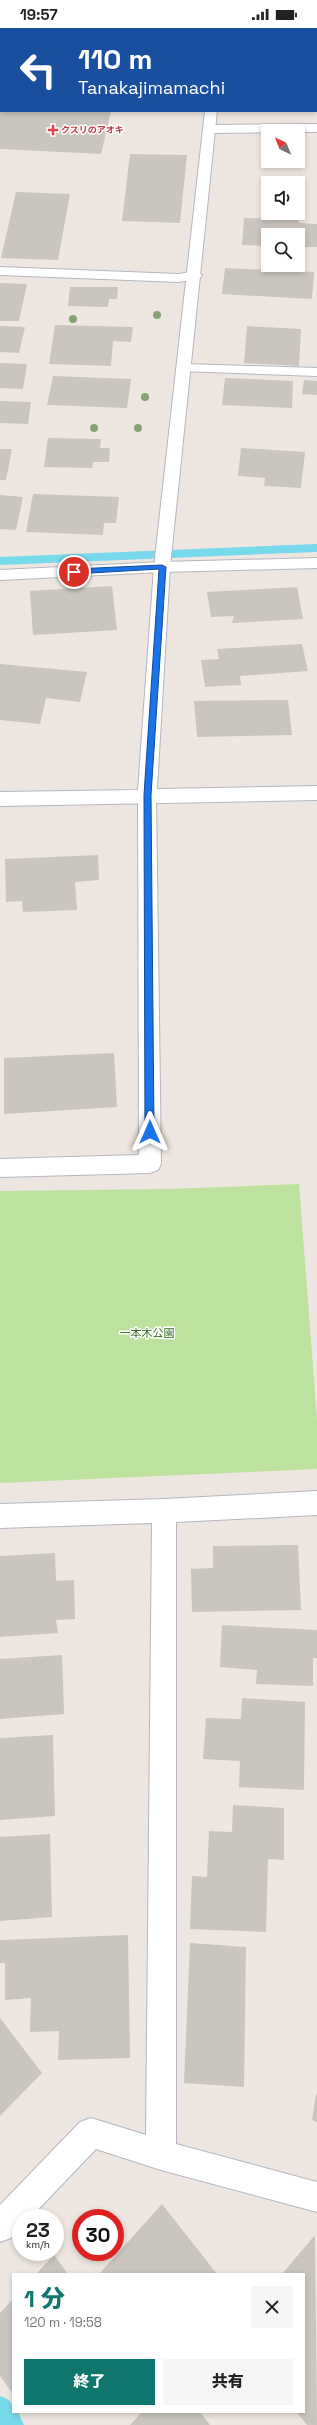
<!DOCTYPE html>
<html lang="ja">
<head>
<meta charset="utf-8">
<style>
  body { margin:0; font-family:"Space Grotesk","Noto Sans JP",sans-serif; background:#f6f6f6; color:#222; height:100vh; display:flex; flex-direction:column; font-size:15px; white-space:nowrap }
  * { box-sizing:border-box; margin:0 }
  p { font-size:13px; color:#767676 }
  .icon { flex:none; width:22px; height:22px; fill:none; stroke:currentColor; stroke-width:2; stroke-linecap:round; stroke-linejoin:round }
  .map { position:relative; flex:1; overflow:hidden }
  .drawer { position:absolute; left:12px; top:2245px; width:293px; height:140px; display:flex; flex-direction:column; background:#fff; border-radius:0px; box-shadow:0 2px 6px #0003 }
  .drawer>* { flex:none }
  .top-card { position:absolute; left:0px; top:0px; width:317px; height:84px; box-shadow:0 2px 6px #0003; background:#1a4fa0; color:#fff; overflow:hidden }
  .needle { width:26px; rotate:317deg }
  .controls { position:absolute; left:261px; top:96px; display:grid; gap:8px }
  .controls a { display:grid; place-items:center; width:44px; height:44px; border-radius:0px; background:#fff; box-shadow:0 2px 6px #0003; font-size:20px }
  .speed { position:absolute; left:12px; top:2181px; display:flex; gap:8px; font-size:20px; font-weight:700; text-align:center }
  .speed>* { display:grid; place-content:center; width:52px; height:52px; border-radius:50%; background:#fff; box-shadow:0 2px 6px #0003; line-height:1 }
  .speed small { font-size:10px; font-weight:400 }
  .speed .limit { border:6px solid #d22; background:#fff; color:#111 }
  .pin { position:absolute; display:grid; place-items:center; width:34px; height:34px; color:#fff; margin:-17px; border:2px solid #fff; border-radius:50%; box-shadow:0 1px 4px #0007 }
  .me { position:absolute; width:44px; margin:-22px; rotate:0deg; stroke-linejoin:round; filter:drop-shadow(0 0 3px #0008) }
  .turn { display:flex; align-items:center; gap:14px; height:84px; padding:0 12px; font-size:18px }
  .turn .icon { width:52px; height:52px; stroke-width:2.5 }
  .turn b { display:block; font-size:28px; line-height:34px }
  .round { display:grid; place-items:center; flex:none; width:42px; height:42px; border-radius:0px; background:#f6f6f6 }
  .headline { display:flex; align-items:center; justify-content:space-between; height:68px; padding:0 12px }
  h1 { font-size:24px; font-weight:800; line-height:30px; color:#0f766e }
  .primary-button { display:flex; gap:8px; margin-top:auto; padding:8px 12px }
  .primary-button a { flex:1; height:46px; border-radius:0px; background:#0f766e; color:#fff; font-size:16px; font-weight:800; line-height:46px; text-align:center }
  .primary-button a+a { background:#f6f6f6; color:#222 }
  .status { display:flex; justify-content:space-between; align-items:center; height:28px; padding:0 20px; background:#fff; direction:ltr }
  .status svg { height:11px; fill:currentColor }
  .map>svg:first-child { display:block }
</style>
</head>
<body>
<div class="status"><b>19:57</b><svg viewBox="0 0 49 12"><path d="M0 12V9h3v3zM5 12V6h3v6zM10 12V3h3v9zM15 12V0h3v12zM26 1h20v11H26zM47 4h2v5h-2z"/></svg></div>
<div class="map">
<svg width="317" height="2397" viewBox="0 0 317 2397">
  <rect width="100%" height="100%" fill="#eee7e1"/>
  <path fill="#bde29f" d="M299 1156 317 1391V1441L0 1455V1163L167 1161Z"/>
  <g fill="none" stroke-linecap="round" stroke-linejoin="round">
    <path fill="#78d9ec" fill-rule="evenodd" d="M317 516V524L0 537V529Z
      M0 2368C9 2371 13 2374 13 2384H18L24 2397H0Z"/>
  </g>
  <path fill="#cac5bf" d="M0 83H111L101 126 0 121Z
    M130 126 187 127 180 195 122 193Z
    M16 164 70 166 58 232 1 230Z
    M244 190 297 191 299 195 317 196V219H298V207H268V218L242 217Z
    M225 240 314 244 312 271 222 266Z
    M0 255 27 256 19 293H0Z
    M70 259H118L117 271H109L108 279 68 278Z
    M55 297 133 299 131 314 113 313 111 338 49 336Z
    M0 298 25 299 19 325 0 324Z
    M247 298 301 301 299 338 244 335Z
    M0 335 27 336 23 361 0 360Z
    M53 348 131 351 127 380 47 377Z
    M225 350 293 353 292 380 222 377Z
    M304 352 317 353V367L302 366Z
    M0 373 31 374 28 396 0 395Z
    M48 410 101 411 100 420H110L109 434H93L92 440 44 439Z
    M241 420 305 424 301 460 264 458 265 450 238 448Z
    M0 421H12L6 452H0Z
    M33 466 119 469 116 495H104L103 507 26 504Z
    M0 467 23 469 16 502 0 501Z
    M112 558 117 602 33 607 30 563Z
    M297 559 303 591 232 595 234 588 211 589 207 564Z
    M302 616 308 643 240 648 241 657 205 659 201 632 219 631 217 621Z
    M0 636 87 644 80 674 46 670 40 696 0 692Z
    M288 672 292 707 197 709 194 673Z
    M98 827 99 852 75 854 77 882 23 884 22 873 6 874 5 831Z
    M114 1025 117 1079 4 1086V1030Z
    M298 1517 301 1582 192 1584 191 1541 213 1540V1518Z
    M55 1525 56 1553 74 1552 75 1591 56 1592 58 1605 0 1609V1528Z
    M222 1597 317 1602V1630H313V1658L256 1656 257 1642 220 1639Z
    M62 1627 64 1686 0 1691V1631Z
    M242 1670 305 1674 304 1762 239 1759 240 1733 203 1731 206 1690 241 1691Z
    M53 1707 55 1788 0 1792V1710Z
    M233 1777 284 1780V1832L268 1831 266 1904 190 1901 192 1848 207 1849 209 1803 232 1804Z
    M50 1806 52 1889 0 1893V1809Z
    M128 1907 130 2030 58 2032 59 2003 30 2004 31 1970 5 1972V1935H0V1912Z
    M190 1915 246 1919 244 2059 184 2055Z
    M0 1990 42 2045 0 2088Z
    M316 2066H317V2094L312 2092Z
    M162 2176 217 2246H99Z
    M315 2207 317 2397H307L297 2384H304V2246H282Z
    M54 2227 68 2246H36Z
    M13 2271V2366L0 2348V2285Z
    M142 2384H200L210 2397H130Z"/>
  <g fill="none" stroke-linecap="round" stroke-linejoin="round">
    <g stroke="#b4b7c0" stroke-width="2">
      <path id="service" d="M185 336 317 340V348L180 343 178 340Z"/>
    </g>
    <g stroke="#b4b7c0" stroke-width="2">
      <path id="minor" d="M317 96V104L210 105 204 101 210 97Z
        M0 239 179 246 195 243 202 247 200 250 179 254 0 247Z
        M317 530V540L162 544 0 552V542L162 534Z
        M147 760 153 762 156 767 161 1136 158 1142 150 1145 0 1149V1131L139 1127 138 767 141 762Z
        M317 1463V1487L176 1494V2116L317 2154V2184L161 2142 96 2121 30 2190H21V2199L11 2210 0 2214V2177L80 2094 91 2090 146 2107 152 1495 0 1500V1476L164 1471Z"/>
    </g>
    <g stroke="#b4b7c0" stroke-width="2">
      <path id="tertiary" d="M2 0H29L1 1Z
        M213 0H225V1H213Z
        M205 83H217L170 539 157 761 317 758V772L0 778V764L138 762 154 539Z"/>
    </g>
    <use href="#service" fill="#fff" fill-rule="evenodd"/>
    <use href="#minor" fill="#fff" fill-rule="evenodd"/>
    <use href="#tertiary" fill="#fff" fill-rule="evenodd"/>
  </g>
  <g fill="#88a275">
    <circle cx="157" cy="287" r="4"/>
    <circle cx="73" cy="291" r="4"/>
    <circle cx="145" cy="369" r="4"/>
    <circle cx="94" cy="400" r="4"/>
    <circle cx="138" cy="400" r="4"/>
  </g>
  <path fill="#1a73e8" stroke="#114b97" d="M162 537 166 539 151 767 154 1104 150 1108 145 1104 144 767 159 541 74 546 71 544 74 541Z"/>
  <path fill="#e0444e" stroke="#fff" stroke-width="1.5" d="M51 96h4v4h4v4h-4v4h-4v-4h-4v-4h4z"/>
  <g text-anchor="middle" stroke-width="3" stroke-linejoin="round" paint-order="stroke">
    <g font-size="9" font-weight="bold" fill="#be3a42" stroke="#fff" text-anchor="start">
      <text x="61" y="105">クスリのアオキ</text>
    </g>
    <g font-size="11" fill="#356a1d" stroke="#fff">
      <text x="147" y="1309">一本木公園</text>
    </g>
  </g>
</svg>
<div class="controls">
<a><svg class="needle" viewBox="-14 -14 28 28"><path d="M0-13l5 13h-10z" fill="#e53935"/><path d="M0 13l5-13h-10z" fill="#767676"/></svg></a>
<a><svg class="icon" aria-label="sound" viewBox="0 0 24 24"><path d="M4 9h4l5-4v14l-5-4H4zM17 9q2 3 0 6"/></svg></a>
<a><svg class="icon" aria-label="search" viewBox="0 0 24 24"><circle cx="10" cy="10" r="6"/><path d="M15 15l6 6"/></svg></a>
</div>
<div class="speed"><div>23<small>km/h</small></div><div class="limit">30</div></div>
<div class="pin" style="left:74px;top:544px;background:#d93025"><svg class="icon" aria-label="arrive" viewBox="0 0 24 24"><path d="M6 21V4h12l-3 4 3 4H6"/></svg></div>
<svg class="me" style="left:150px;top:1104px" viewBox="-20 -20 40 40"><path d="M0-17L14 15 0 8-14 15z" fill="#1a73e8" stroke="#fff" stroke-width="4"/></svg>
<div class="top-card">
<div class="turn"><svg class="icon" aria-label="left" viewBox="0 0 24 24"><path d="M17 20v-9H6M10 6l-5 5 5 5"/></svg><div><b>110 m</b>Tanakajimamachi</div></div>
</div>
<section class="drawer">
<div class="headline"><div><h1>1 分</h1><p>120 m · 19:58</p></div><a class="round"><svg class="icon" aria-label="close" viewBox="0 0 24 24"><path d="M6 6l12 12M18 6L6 18"/></svg></a></div>
<div class="primary-button"><a>終了</a><a>共有</a></div>
</section>
</div>
</body>
</html>
